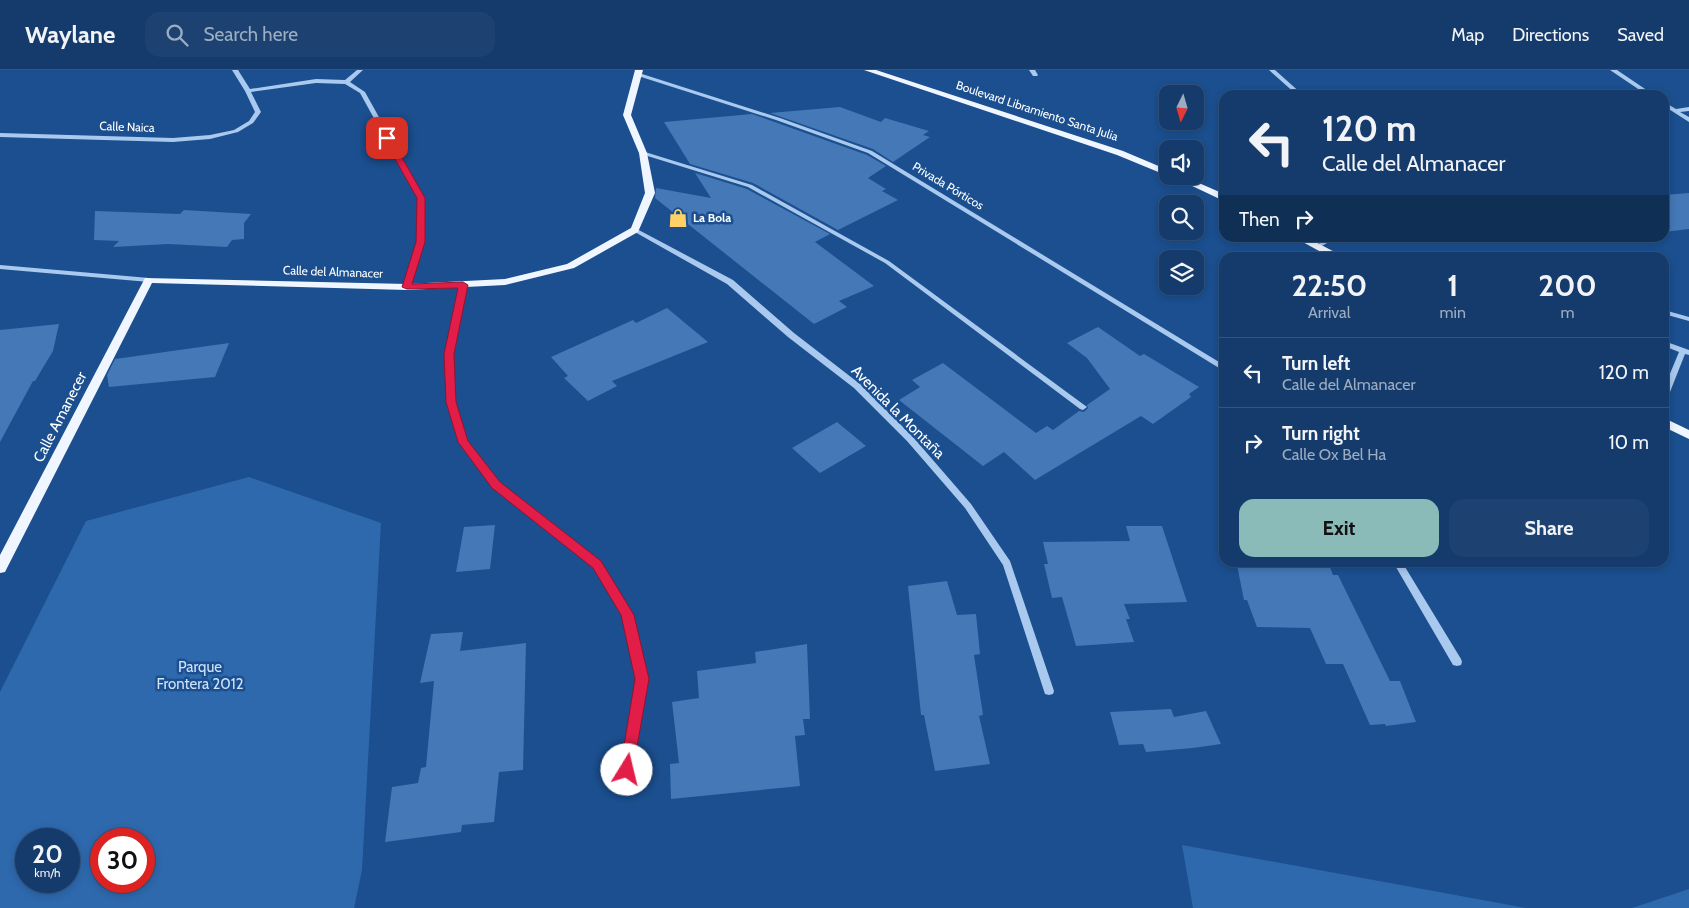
<!DOCTYPE html>
<html lang="en">
<head>
<meta charset="utf-8">
<style>
  body { margin:0; font-family:Cabin,sans-serif; background:#1d4271; color:#f1f3f6; height:100vh; display:flex; flex-direction:column; font-size:19px; white-space:nowrap }
  * { box-sizing:border-box; margin:0 }
  p { font-size:16px; color:#9dadc1 }
  .icon { flex:none; width:28px; height:28px; fill:none; stroke:currentColor; stroke-width:2; stroke-linecap:round; stroke-linejoin:round }
  .map { position:relative; flex:1; overflow:hidden }
  .details { position:absolute; left:1219px; top:182px; width:450px; height:315px; display:flex; flex-direction:column; background:#143b6b; border-radius:15px; box-shadow:0 2px 8px #0003,0 0 0 1px #33557e }
  .details>* { flex:none }
  .guide { position:absolute; left:1219px; top:20px; width:450px; height:152px; border-radius:15px; box-shadow:0 2px 8px #0003,0 0 0 1px #33557e; background:#143b6b; color:#f1f3f6; overflow:hidden }
  .needle { width:32px; rotate:185deg }
  .tools { position:absolute; left:1159px; top:15px; display:grid; gap:10px }
  .tools a { display:grid; place-items:center; width:45px; height:45px; border-radius:10px; background:#143b6b; box-shadow:0 2px 8px #0003,0 0 0 1px #33557e; font-size:25px }
  .speed { position:absolute; left:15px; top:758px; display:flex; gap:10px; font-size:25px; font-weight:700; text-align:center }
  .speed>* { display:grid; place-content:center; width:65px; height:65px; border-radius:50%; background:#143b6b; box-shadow:0 2px 8px #0003,0 0 0 1px #33557e; line-height:1 }
  .speed small { font-size:12px; font-weight:400 }
  .speed .limit { border:8px solid #d22; background:#fff; color:#111 }
  .pin { position:absolute; display:grid; place-items:center; width:42px; height:42px; color:#fff; margin:-21px; border-radius:10px; box-shadow:0 2px 8px #0006 }
  .me { position:absolute; width:55px; margin:-28px; rotate:9deg; stroke-linejoin:round; filter:drop-shadow(0 0 4px #0008) }
  .turn { display:flex; align-items:center; gap:18px; height:105px; padding:0 20px; font-size:22px }
  .turn .icon { width:65px; height:65px; stroke-width:2.5 }
  .turn b { display:block; font-size:35px; line-height:42px }
  .then { display:flex; align-items:center; height:48px; padding:0 20px; background:#0003; gap:10px; font-size:19px }
  .eta { display:flex; justify-content:space-evenly; align-items:center; height:85px; text-align:center }
  .eta b { font-size:30px; font-weight:700; line-height:35px }
  .button { display:flex; gap:10px; margin-top:auto; padding:10px 20px }
  .button a { flex:1; height:58px; border-radius:15px; background:#8bbbb9; color:#111; font-size:20px; font-weight:700; line-height:58px; text-align:center }
  .button a+a { background:#1d4271; color:#f1f3f6 }
  ul { padding:0; list-style:none }
  li { display:flex; align-items:center; gap:15px; height:70px; padding:0 20px; border-top:1px solid #33557e }
  li div { flex:1 }
  li b { display:block; font-size:19px }
  li em { font-style:normal }
  header { display:flex; align-items:center; gap:30px; box-sizing:border-box; height:70px; padding:0 25px; background:#143b6b; border-bottom:1px solid #33557e }
  header strong { font-size:24px }
  nav { display:flex; gap:28px; margin-inline-start:auto; font-size:18px }
  .search { width:350px; height:45px; background:#1d4271; display:flex; align-items:center; gap:12px; box-sizing:border-box; padding:0 18px; border-radius:15px; color:#9dadc1; font-size:19px }
  .map>svg:first-child { display:block }
</style>
</head>
<body>
<header>
<strong>Waylane</strong>
<div class="search"><svg class="icon" aria-label="search" viewBox="0 0 24 24"><circle cx="10" cy="10" r="6"/><path d="M15 15l6 6"/></svg>Search here</div>
<nav><a>Map</a><a>Directions</a><a>Saved</a></nav>
</header>
<div class="map">
<svg width="1689" height="838" viewBox="0 0 1689 838">
  <rect width="100%" height="100%" fill="#1b4f8f"/>
  <path fill="#2e69ad" fill-rule="evenodd" d="M249 407 381 453 362 800 354 838H0V622L86 451ZM26 769H69V811H26ZM101 769H144V811H101Z
    M1182 775 1526 838H1193Z
    M1689 819V838H1632Z"/>
  <path fill="#4478b7" d="M840 37 881 52 885 48 929 61 923 65 930 67 893 92 873 79 770 43Z
    M752 44 867 85 886 96 868 108 886 119 882 121 898 130 838 160 753 113 690 94 664 52Z
    M695 103 747 119 830 164 815 172 874 216 839 231 847 237 814 254 655 128 656 118 711 128Z
    M1689 123V159L1664 162V125Z
    M184 140 251 144 244 153V169L232 170 227 177 168 174 113 177 119 171 94 170 95 141 180 144Z
    M667 238 708 272 612 311 617 316 588 331 564 308 568 306 551 287 633 250 636 253Z
    M59 254 53 281 35 311H33L0 372V260Z
    M1098 257 1140 286 1144 284 1199 317 1189 324 1191 327 1153 354 1141 346 1035 410 1004 382 983 396 899 330 920 317 912 310 943 293 1036 363 1047 356 1053 360 1079 341 1084 342 1088 338 1087 335 1110 319 1087 288 1067 273Z
    M229 273 215 307 109 317 107 305 115 289Z
    M837 352 866 376 820 403 792 378Z
    M495 455 490 499 456 502 464 457Z
    M1126 456H1162L1187 532 1124 534 1130 549H1126L1134 572 1076 576 1062 527 1052 528 1044 494H1048L1043 472 1130 471Z
    M1277 492H1328L1333 505H1338L1390 611H1400L1416 652 1386 656 1385 654 1370 655 1343 594H1326L1310 558 1257 557 1247 530H1244L1237 495 1279 496Z
    M947 511 957 545 976 544 980 584 974 585 983 645 979 646 990 694 935 701 924 645H921L908 516Z
    M463 562 460 581 526 573 523 700 499 702 494 752 462 755 461 762 385 772 392 717 418 713 421 698 426 697 434 611 420 613 431 564Z
    M807 574 810 649H803L805 665 795 666 800 716 671 729 670 694 679 693 672 632 699 628 697 601 756 593 755 582Z
    M1171 639 1174 647 1206 641 1221 674 1193 678 1146 682 1143 674 1119 675 1110 642Z"/>
  <g fill="none" stroke-linecap="round" stroke-linejoin="round">
    <path fill="#a9c9ee" fill-rule="evenodd" d="M232 0H238L250 19 316 9 345 10 357 0H363L350 12 365 22 424 128 423 172 410 219H404L403 217 417 172 418 128 360 23 345 14 316 13 251 22 261 42 253 53 238 62 210 69 173 72 0 67V63L173 68 210 65 234 60 249 51 255 42 245 21Z
      M1029 0H1035L1038 5 1037 6H1033Z
      M1269 0H1275L1303 25H1297Z
      M1610 0H1617L1654 25H1647Z
      M635 3H639L780 48 872 81 1224 295V301L868 83 776 50 635 5Z
      M1664 32 1676 39 1689 37V41L1680 42 1689 47V52L1664 36Z
      M641 82H645L752 115 889 191 1087 337 1083 340 1080 339 885 193 748 117 641 84Z
      M635 158 733 210 794 263 860 314 913 367 971 434 1010 491 1054 621 1053 624 1049 625 1045 624 1044 621 1003 495 965 438 907 371 854 318 788 267 727 214 633 161 632 160Z
      M1329 168H1336L1320 177 1318 178 1315 176Z
      M0 195 149 208 153 210 149 212 0 199Z
      M460 213H463L467 215 453 285 455 332 467 371 499 413 600 491 632 545 647 609 632 700 631 704 627 705 623 704 622 700 637 609 622 546 594 497 493 417 459 372 447 332 445 285Z
      M1664 240 1689 247V251L1664 244Z
      M1664 271 1689 280V285L1685 284 1668 327 1664 330V318L1679 282 1664 276Z
      M1393 492H1402L1461 589 1462 592 1461 595 1457 596 1453 595Z"/>
    <path fill="#f0f6ff" fill-rule="evenodd" d="M635 0H643L631 45 647 83 655 123 638 162 574 198 505 215 407 220 152 213 7 498 5 502 0 503V485L145 208 407 214 505 209 567 194 631 158 645 123 639 83 623 45Z
      M864 0H876L1123 81 1168 100V106L1117 85Z
      M1171 106H1183L1224 124V131Z
      M1298 168H1308L1346 188H1332L1299 170Z
      M1664 348 1689 360V369L1664 357Z"/>
  </g>
  <path fill="#e11d48" stroke="#92132f" d="M385 66 391 68 425 128V172L412 214 463 212 468 215 454 284 456 332 468 371 500 412 601 491 634 545 649 609 632 705 627 707 622 705 620 700 635 609 621 545 593 498 492 418 458 372 446 332 444 284 458 218 407 219 402 217 416 172 417 128 383 68Z"/>
  <defs>
    <g id="shop-bare" transform="scale(1.5)"><path d="M-5-2.5h2.3a2.7 3.5 0 0 1 5.4 0H5L5.5 6h-11ZM-1.5-2.5h3a1.5 2.3 0 0 0-3 0Z" fill="#ffd166" stroke="#1b4f8f" stroke-width="2.5" paint-order="stroke"/></g>
  </defs>
  <g fill-rule="evenodd">
    <use href="#shop-bare" x="678" y="148"/>
  </g>
  <g text-anchor="middle" stroke-width="5" stroke-linejoin="round" paint-order="stroke">
    <g font-size="12" fill="#fff" stroke="#1b4f8f">
      <text transform="translate(1037 41) rotate(18)" y="4">Boulevard Libramiento Santa Julia</text>
      <text transform="translate(127 57) rotate(2)" y="4">Calle Naica</text>
      <text transform="translate(948 116) rotate(31)" y="4">Privada Pórticos</text>
      <text transform="translate(333 202) rotate(2)" y="4">Calle del Almanacer</text>
    </g>
    <g font-size="12" font-weight="bold" fill="#fff" stroke="#1b4f8f" text-anchor="start">
      <text x="693" y="152">La Bola</text>
    </g>
    <g font-size="15" fill="#fff" stroke="#1b4f8f">
      <text transform="translate(898 342) rotate(45)" y="5">Avenida la Montaña</text>
      <text transform="translate(60 347) rotate(-63)" y="5">Calle Amanecer</text>
    </g>
    <g font-size="15" fill="#cfe3fa" stroke="#1b4f8f">
      <text x="200" y="602">Parque<tspan x="200" dy="17">Frontera 2012</tspan></text>
    </g>
  </g>
</svg>
<div class="tools">
<a><svg class="needle" viewBox="-14 -14 28 28"><path d="M0-13l5 13h-10z" fill="#e53935"/><path d="M0 13l5-13h-10z" fill="#9dadc1"/></svg></a>
<a><svg class="icon" aria-label="sound" viewBox="0 0 24 24"><path d="M4 9h4l5-4v14l-5-4H4zM17 9q2 3 0 6"/></svg></a>
<a><svg class="icon" aria-label="search" viewBox="0 0 24 24"><circle cx="10" cy="10" r="6"/><path d="M15 15l6 6"/></svg></a>
<a><svg class="icon" aria-label="layers" viewBox="0 0 24 24"><path d="M12 4l9 5-9 5-9-5zM3 14l9 5 9-5"/></svg></a>
</div>
<div class="speed"><div>20<small>km/h</small></div><div class="limit">30</div></div>
<div class="pin" style="left:387px;top:68px;background:#d93025"><svg class="icon" aria-label="arrive" viewBox="0 0 24 24"><path d="M6 21V4h12l-3 4 3 4H6"/></svg></div>
<svg class="me" style="left:627px;top:700px" viewBox="-20 -20 40 40"><circle r="19" fill="#fff"/><path d="M0-13L10 11 0 6-10 11z" fill="#e11d48"/></svg>
<div class="guide">
<div class="turn"><svg class="icon" aria-label="left" viewBox="0 0 24 24"><path d="M17 20v-9H6M10 6l-5 5 5 5"/></svg><div><b>120 m</b>Calle del Almanacer</div></div>
<div class="then">Then<svg class="icon" aria-label="right" viewBox="0 0 24 24"><path d="M7 20v-9h11M14 6l5 5-5 5"/></svg></div>
</div>
<section class="details">
<div class="eta">
<div><b>22:50</b><p>Arrival</p></div>
<div><b>1</b><p>min</p></div>
<div><b>200</b><p>m</p></div>
</div>
<ul>
<li><svg class="icon" aria-label="left" viewBox="0 0 24 24"><path d="M17 20v-9H6M10 6l-5 5 5 5"/></svg><div><b>Turn left</b><p>Calle del Almanacer</p></div><em>120 m</em></li>
<li><svg class="icon" aria-label="right" viewBox="0 0 24 24"><path d="M7 20v-9h11M14 6l5 5-5 5"/></svg><div><b>Turn right</b><p>Calle Ox Bel Ha</p></div><em>10 m</em></li>
</ul>
<div class="button"><a>Exit</a><a>Share</a></div>
</section>
</div>
</body>
</html>
